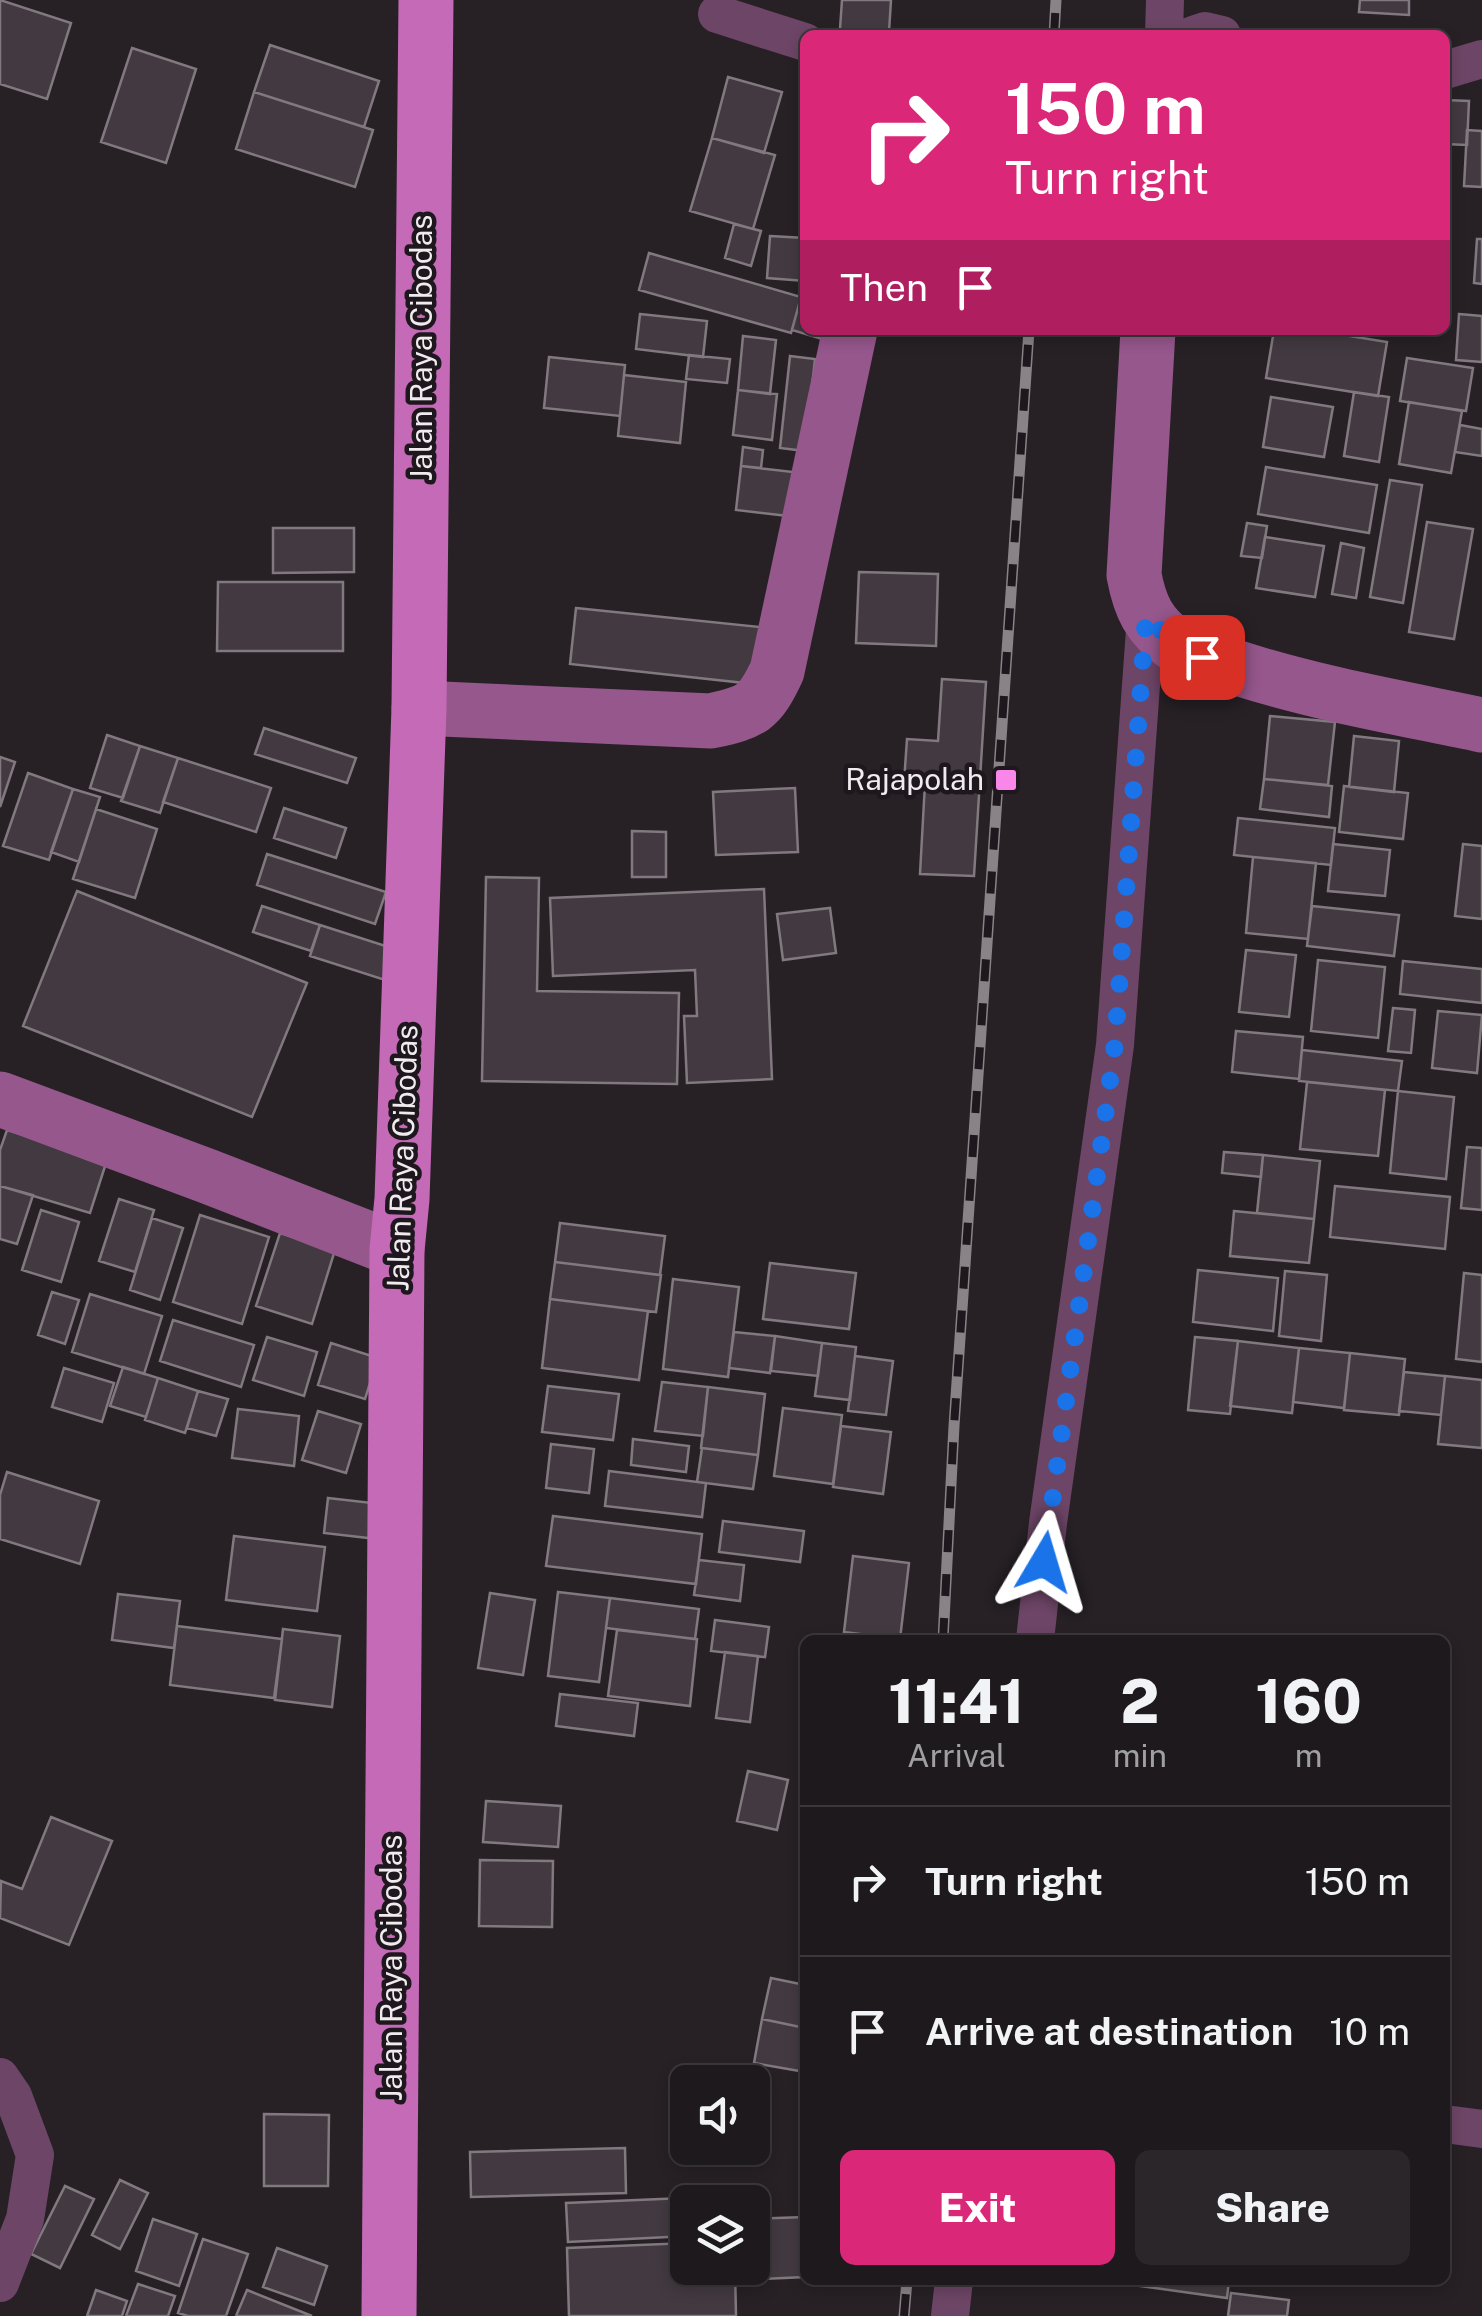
<!DOCTYPE html>
<html lang="en">
<head>
<meta charset="utf-8">
<style>
  body { margin:0; font-family:"Public Sans",sans-serif; background:#2a2629; color:#f1f3f6; height:100vh; display:flex; flex-direction:column; font-size:38px; white-space:nowrap }
  * { box-sizing:border-box; margin:0 }
  p { font-size:32px; color:#a0a0a3 }
  .icon { flex:none; width:55px; height:55px; fill:none; stroke:currentColor; stroke-width:2; stroke-linecap:round; stroke-linejoin:round }
  .map { position:relative; flex:1; overflow:hidden }
  .side { position:absolute; left:800px; top:1635px; width:650px; height:650px; display:flex; flex-direction:column; background:#1d191c; border-radius:15px; box-shadow:0 5px 15px #0003,0 0 0 2px #3b383b }
  .side>* { flex:none }
  .banner { position:absolute; left:800px; top:30px; width:650px; height:305px; border-radius:15px; box-shadow:0 5px 15px #0003,0 0 0 2px #3b383b; background:#db2777; color:#fff; overflow:hidden }
  .tools { position:absolute; left:670px; top:2065px; display:grid; gap:20px }
  .tools a { display:grid; place-items:center; width:100px; height:100px; border-radius:15px; background:#1d191c; box-shadow:0 5px 15px #0003,0 0 0 2px #3b383b; font-size:50px }
  .pin { position:absolute; display:grid; place-items:center; width:85px; height:85px; color:#fff; margin:-42px; border-radius:20px; box-shadow:0 5px 15px #0006 }
  .me { position:absolute; width:110px; margin:-55px; rotate:7deg; stroke-linejoin:round; filter:drop-shadow(0 0 8px #0008) }
  .turn { display:flex; align-items:center; gap:35px; height:210px; padding:0 40px; font-size:45px }
  .turn .icon { width:130px; height:130px; stroke-width:2.5 }
  .turn b { display:block; font-size:70px; line-height:85px }
  .then { display:flex; align-items:center; height:95px; padding:0 40px; background:#0003; gap:20px; font-size:38px }
  .eta { display:flex; justify-content:space-evenly; align-items:center; height:170px; text-align:center }
  .eta b { font-size:60px; font-weight:800; line-height:70px }
  .cta { display:flex; gap:20px; margin-top:auto; padding:20px 40px }
  .cta a { flex:1; height:115px; border-radius:15px; background:#db2777; color:#fff; font-size:40px; font-weight:800; line-height:115px; text-align:center }
  .cta a+a { background:#2a2629; color:#f1f3f6 }
  ul { padding:0; list-style:none }
  li { display:flex; align-items:center; gap:30px; height:150px; padding:0 40px; border-top:2px solid #3b383b }
  li div { flex:1 }
  li b { display:block; font-size:38px }
  li em { font-style:normal }
  .map>svg:first-child { display:block }
</style>
</head>
<body>
<div class="map">
<svg width="1482" height="2316" viewBox="0 0 1482 2316">
  <rect width="100%" height="100%" fill="#272126"/>
  <path fill="#423a40" stroke="#81797f" stroke-width="2.5" d="M0 0 71 23 47 99 0 84Z
    M842 0H891L889 32 840 29Z
    M1360 0H1409V15L1359 12Z
    M270 45 379 81 364 127 254 92Z
    M132 48 196 69 166 163 101 142Z
    M728 77 782 92 764 153 712 138Z
    M254 92 373 130 355 187 236 149Z
    M1445 100 1469 101 1467 145 1445 144Z
    M1467 130 1482 131V187L1464 186Z
    M712 138 775 155 753 229 690 211Z
    M734 224 761 231 751 266 725 258Z
    M770 236 805 238V281L767 278Z
    M1477 239H1482V284L1474 283Z
    M649 253 801 297 791 333 639 290Z
    M801 297 805 298V330H825L822 339 792 330Z
    M640 314 707 321 703 357 636 349Z
    M1459 314 1482 316V362L1456 360Z
    M1274 330H1313L1387 342 1378 396 1266 378Z
    M743 336 776 340 770 394 738 390Z
    M689 355 730 359 727 383 686 379Z
    M790 356 815 359 805 451 780 448Z
    M549 357 625 365 620 416 544 408Z
    M1407 358 1473 368 1466 411 1400 401Z
    M624 375 686 382 680 443 618 436Z
    M738 390 777 394 772 440 733 435Z
    M1354 392 1389 397 1379 462 1344 456Z
    M1271 397 1333 407 1324 457 1263 447Z
    M1409 402 1462 411 1451 473 1399 464Z
    M1460 425 1482 429V456L1455 452Z
    M743 447 763 450 761 468 741 466Z
    M741 466 802 473 797 517 736 510Z
    M1266 467 1377 485 1369 533 1258 514Z
    M1390 480 1422 485 1403 603 1370 597Z
    M1427 522 1473 529 1454 639 1409 632Z
    M1247 523 1267 526 1262 558 1241 556Z
    M273 528H354V572L273 573Z
    M1265 537 1324 546 1315 597 1256 588Z
    M1341 543 1364 548 1356 598 1332 594Z
    M859 572 938 574 936 646 856 643Z
    M218 582H343V651H217Z
    M576 608 760 627 754 684 570 664Z
    M942 679 986 682 974 876 920 874 925 783 904 782 907 739 938 741Z
    M1270 716 1335 722 1328 785 1264 779Z
    M264 728 356 758 347 783 255 754Z
    M107 735 140 746 123 798 90 788Z
    M1354 736 1399 741 1394 792 1349 787Z
    M140 746 178 758 160 813 121 801Z
    M0 757 15 762 0 807Z
    M178 758 271 788 256 832 163 802Z
    M28 773 73 789 49 860 3 846Z
    M1264 779 1332 786 1329 817 1260 809Z
    M1344 786 1408 793 1403 839 1339 832Z
    M795 788 798 852 716 855 713 792Z
    M73 789 100 797 79 862 51 852Z
    M284 808 346 828 336 858 274 838Z
    M96 809 157 829 135 898 73 879Z
    M1238 818 1335 828 1331 865 1234 855Z
    M632 831 666 832V877H632Z
    M1333 844 1390 850 1385 896 1328 891Z
    M1463 844 1482 846V919L1455 916Z
    M267 854 386 892 375 924 257 885Z
    M1253 857 1316 863 1308 939 1246 933Z
    M486 877 539 878 537 991 679 993 677 1084 482 1081Z
    M764 889 772 1079 687 1083 684 1016H697L695 970 553 976 550 898Z
    M77 891 307 983 252 1117 23 1026Z
    M262 906 320 925 311 951 253 932Z
    M1312 906 1399 915 1394 956 1307 946Z
    M830 908 836 953 783 960 777 914Z
    M320 925 395 949 385 980 310 956Z
    M1246 950 1296 955 1289 1017 1239 1012Z
    M1318 960 1385 967 1378 1038 1311 1031Z
    M1403 961 1482 969V1003L1400 994Z
    M1393 1008 1415 1010 1411 1053 1388 1051Z
    M1438 1011 1482 1015 1477 1073 1432 1068Z
    M1236 1031 1303 1037 1299 1079 1232 1072Z
    M1302 1050 1402 1061 1398 1091 1299 1081Z
    M1307 1082 1385 1090 1378 1156 1300 1149Z
    M1398 1091 1454 1097 1446 1179 1390 1173Z
    M7 1130 107 1160 90 1213 0 1186V1150Z
    M1467 1147 1482 1148V1210L1461 1208Z
    M1224 1152 1263 1155 1261 1177 1222 1173Z
    M1263 1155 1320 1161 1314 1219 1257 1213Z
    M0 1186 33 1195 17 1244 0 1239Z
    M1335 1186 1450 1197 1445 1249 1330 1237Z
    M119 1199 154 1210 135 1272 99 1261Z
    M41 1210 79 1222 61 1282 22 1270Z
    M1234 1211 1314 1219 1309 1263 1230 1256Z
    M200 1215 269 1237 242 1324 173 1302Z
    M152 1218 183 1228 160 1300 130 1290Z
    M560 1223 665 1236 660 1275 555 1262Z
    M280 1233 335 1250 312 1324 256 1306Z
    M555 1262 661 1275 656 1312 550 1299Z
    M770 1263 856 1273 849 1329 763 1319Z
    M1198 1270 1278 1278 1273 1331 1193 1322Z
    M1285 1271 1327 1275 1321 1341 1279 1336Z
    M1464 1273 1482 1275V1362L1456 1359Z
    M673 1279 739 1287 728 1377 663 1369Z
    M52 1292 79 1300 65 1344 38 1335Z
    M90 1294 162 1316 144 1374 72 1352Z
    M550 1299 648 1311 639 1380 542 1368Z
    M173 1320 254 1345 241 1387 160 1361Z
    M734 1332 775 1336 770 1373 729 1368Z
    M775 1336 822 1343 818 1376 771 1371Z
    M267 1337 317 1352 304 1396 253 1380Z
    M1195 1337 1238 1341 1230 1414 1188 1410Z
    M1238 1341 1299 1348 1292 1413 1230 1406Z
    M331 1343 378 1358 365 1399 318 1385Z
    M822 1343 856 1347 850 1400 815 1396Z
    M1299 1348 1350 1353 1344 1408 1293 1402Z
    M1350 1353 1405 1359 1399 1415 1344 1410Z
    M855 1356 893 1361 886 1415 848 1411Z
    M123 1367 158 1378 146 1417 110 1406Z
    M64 1368 114 1383 102 1422 52 1407Z
    M1404 1372 1445 1376 1441 1415 1399 1411Z
    M1445 1376 1482 1380V1448L1438 1444Z
    M158 1378 198 1391 185 1433 145 1420Z
    M662 1382 708 1387 703 1436 655 1431Z
    M548 1386 619 1394 613 1440 542 1432Z
    M708 1387 765 1394 758 1455 701 1448Z
    M198 1391 228 1399 216 1436 187 1428Z
    M783 1408 842 1415 833 1484 774 1476Z
    M238 1409 299 1416 294 1466 232 1458Z
    M318 1411 361 1424 346 1473 302 1460Z
    M841 1426 891 1432 883 1494 833 1487Z
    M633 1439 689 1446 686 1472 631 1465Z
    M551 1444 594 1449 589 1493 546 1488Z
    M702 1448 758 1455 753 1489 697 1482Z
    M609 1471 706 1483 702 1517 605 1506Z
    M7 1472 99 1501 80 1564 0 1539V1495Z
    M328 1498 381 1504 377 1539 324 1533Z
    M553 1516 702 1534 696 1584 546 1566Z
    M723 1521 804 1531 800 1562 719 1552Z
    M234 1536 325 1547 317 1611 226 1600Z
    M853 1556 909 1563 900 1639 844 1632Z
    M699 1560 744 1565 740 1601 694 1595Z
    M558 1592 610 1598 599 1682 548 1676Z
    M490 1593 535 1600 523 1675 478 1668Z
    M118 1594 180 1601 174 1648 112 1640Z
    M610 1598 699 1609 695 1639 606 1628Z
    M715 1620 769 1627 765 1657 711 1651Z
    M177 1626 282 1639 274 1698 170 1685Z
    M283 1629 340 1636 332 1707 275 1700Z
    M617 1630 697 1639 690 1706 608 1696Z
    M725 1652 758 1656 750 1722 716 1718Z
    M560 1694 638 1703 634 1736 556 1726Z
    M748 1771 788 1780 777 1830 737 1821Z
    M486 1801 561 1806 558 1847 483 1842Z
    M51 1817 112 1841 69 1945 0 1918 1 1881 22 1889Z
    M480 1860 553 1861 552 1927 479 1926Z
    M771 1978 805 1985V2028L762 2019Z
    M762 2019 805 2028V2072L754 2063Z
    M264 2114 329 2115 328 2186H264Z
    M625 2148 626 2193 471 2197 470 2152Z
    M120 2180 148 2193 120 2249 92 2235Z
    M65 2186 94 2199 60 2268 31 2254Z
    M732 2196V2202H688V2236L568 2242 566 2203Z
    M805 2217V2277L744 2280 743 2268H752V2219Z
    M153 2219 197 2234 179 2286 136 2271Z
    M203 2239 248 2254 226 2316H188L178 2313Z
    M688 2243V2268H735L736 2316H569L567 2248Z
    M277 2248 327 2266 314 2305 263 2287Z
    M1127 2280H1229L1227 2298 1126 2284Z
    M138 2284 175 2296 168 2316H126Z
    M96 2290 127 2301 122 2316H87Z
    M247 2290 312 2316H236Z
    M1231 2293 1289 2300 1287 2316H1228Z"/>
  <g fill="none" stroke-linecap="round" stroke-linejoin="round">
    <path stroke="#6d4566" stroke-width="38" d="M717 14 805 42
      M1164 35 1165 0
      M1193 35 1205 31 1222 35
      M1445 70 1482 59
      M1035 1640 1048 1523 1115 1045 1146 616
      M0 2077 13 2096 35 2155 25 2219 0 2283
      M1445 2124 1482 2129
      M950 2316 954 2280"/>
    <path stroke="#96578c" stroke-width="55" d="M1148 330 1134 575C1140 607 1149 626 1176 645 1194 658 1220 663 1241 669 1320 694 1401 708 1482 725
      M419 708 711 721C752 712 759 709 777 671L850 330
      M0 1099 207 1176 397 1250"/>
    <path stroke="#c46ab7" stroke-width="55" d="M389 2316 397 1250 402 1199 419 708 426 0"/>
    <g stroke="#898388" stroke-width="11">
      <path id="rail" d="M1054 35 1056 0
        M943 1640 954 1426 1029 330
        M904 2316 907 2280"/>
    </g>
    <use href="#rail" stroke="#1e171d" stroke-width="8" stroke-dasharray="22" stroke-linecap="butt"/>
  </g>
  <g fill="none" stroke-linecap="round" stroke-linejoin="round">
    <path stroke="#1a73e8" stroke-width="18" stroke-dasharray="0 32.4" d="M1044 1562 1115 1044 1146 616 1177 646 1202 657"/>
  </g>
  <rect fill="#f987e9" stroke="#1e171d" stroke-width="4" x="994" y="768" width="24" height="24" rx="5"/>
  <g text-anchor="middle" stroke-width="9" stroke-linejoin="round" paint-order="stroke">
    <g font-size="30" fill="#f0ebef" stroke="#1e171d">
      <text transform="translate(422 348) rotate(-90)" y="10">Jalan Raya Cibodas</text>
      <text transform="translate(403 1158) rotate(-88)" y="10">Jalan Raya Cibodas</text>
      <text transform="translate(392 1968) rotate(-90)" y="10">Jalan Raya Cibodas</text>
    </g>
    <g font-size="30" fill="#f0ebef" stroke="#1e171d" text-anchor="end">
      <text x="984" y="790">Rajapolah</text>
    </g>
  </g>
</svg>
<div class="tools">
<a><svg class="icon" aria-label="sound" viewBox="0 0 24 24"><path d="M4 9h4l5-4v14l-5-4H4zM17 9q2 3 0 6"/></svg></a>
<a><svg class="icon" aria-label="layers" viewBox="0 0 24 24"><path d="M12 4l9 5-9 5-9-5zM3 14l9 5 9-5"/></svg></a>
</div>
<div class="pin" style="left:1202px;top:657px;background:#d93025"><svg class="icon" aria-label="arrive" viewBox="0 0 24 24"><path d="M6 21V4h12l-3 4 3 4H6"/></svg></div>
<svg class="me" style="left:1044px;top:1562px" viewBox="-20 -20 40 40"><path d="M0-17L14 15 0 8-14 15z" fill="#1a73e8" stroke="#fff" stroke-width="4"/></svg>
<div class="banner">
<div class="turn"><svg class="icon" aria-label="right" viewBox="0 0 24 24"><path d="M7 20v-9h11M14 6l5 5-5 5"/></svg><div><b>150 m</b>Turn right</div></div>
<div class="then">Then<svg class="icon" aria-label="arrive" viewBox="0 0 24 24"><path d="M6 21V4h12l-3 4 3 4H6"/></svg></div>
</div>
<section class="side">
<div class="eta">
<div><b>11:41</b><p>Arrival</p></div>
<div><b>2</b><p>min</p></div>
<div><b>160</b><p>m</p></div>
</div>
<ul>
<li><svg class="icon" aria-label="right" viewBox="0 0 24 24"><path d="M7 20v-9h11M14 6l5 5-5 5"/></svg><div><b>Turn right</b></div><em>150 m</em></li>
<li><svg class="icon" aria-label="arrive" viewBox="0 0 24 24"><path d="M6 21V4h12l-3 4 3 4H6"/></svg><div><b>Arrive at destination</b></div><em>10 m</em></li>
</ul>
<div class="cta"><a>Exit</a><a>Share</a></div>
</section>
</div>
</body>
</html>
